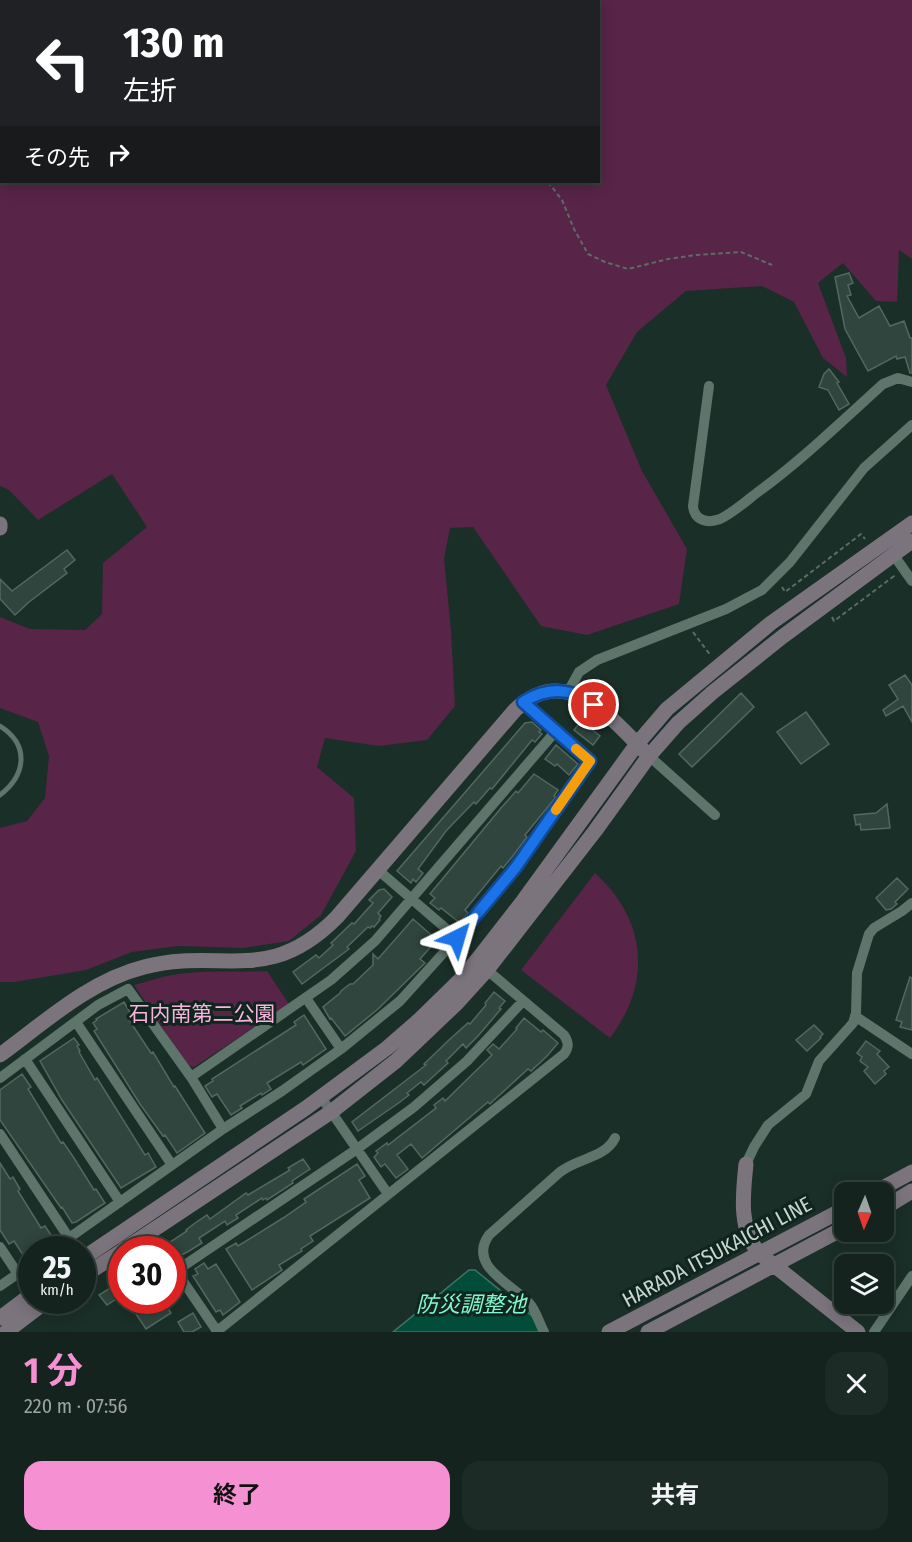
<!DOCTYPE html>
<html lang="ja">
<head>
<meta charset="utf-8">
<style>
  body { margin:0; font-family:"Fira Sans Condensed","Noto Sans JP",sans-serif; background:#1d2b26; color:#f1f3f6; height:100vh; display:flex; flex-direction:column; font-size:22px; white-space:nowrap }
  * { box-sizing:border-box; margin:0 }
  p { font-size:20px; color:#9da4a4 }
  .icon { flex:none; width:33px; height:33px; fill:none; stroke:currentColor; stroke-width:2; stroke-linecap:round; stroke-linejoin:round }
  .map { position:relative; height:1332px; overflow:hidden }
  .sheet { display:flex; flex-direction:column; background:#14231d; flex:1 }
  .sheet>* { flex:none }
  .hud { position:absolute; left:0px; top:0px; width:600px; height:183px; box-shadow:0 3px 15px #0003,0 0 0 2px #33403b; background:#202124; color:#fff; overflow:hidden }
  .needle { width:39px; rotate:182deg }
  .fabs { position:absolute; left:834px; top:1182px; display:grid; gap:12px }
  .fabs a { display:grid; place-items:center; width:60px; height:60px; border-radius:12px; background:#14231d; box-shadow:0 3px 15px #0003,0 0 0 2px #33403b; font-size:30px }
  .speed { position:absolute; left:18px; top:1236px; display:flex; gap:12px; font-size:30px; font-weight:700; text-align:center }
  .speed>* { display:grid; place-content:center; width:78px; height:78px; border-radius:50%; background:#14231d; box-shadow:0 3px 15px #0003,0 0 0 2px #33403b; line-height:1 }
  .speed small { font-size:15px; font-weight:400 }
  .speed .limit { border:9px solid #d22; background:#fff; color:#111 }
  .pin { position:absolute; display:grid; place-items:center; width:51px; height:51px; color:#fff; margin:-26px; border:3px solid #fff; border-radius:50%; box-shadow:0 2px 6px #0007 }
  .me { position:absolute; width:66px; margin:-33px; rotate:40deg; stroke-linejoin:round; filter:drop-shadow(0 0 4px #0008) }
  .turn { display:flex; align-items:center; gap:21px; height:126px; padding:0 24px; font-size:27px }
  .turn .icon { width:78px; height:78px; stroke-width:2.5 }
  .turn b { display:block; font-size:42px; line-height:51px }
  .then { display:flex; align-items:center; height:57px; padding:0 24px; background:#0003; gap:12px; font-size:22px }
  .round { display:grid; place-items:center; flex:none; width:63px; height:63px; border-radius:18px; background:#1d2b26 }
  .head { display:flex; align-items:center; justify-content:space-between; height:102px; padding:0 24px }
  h1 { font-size:36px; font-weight:700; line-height:45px; color:#f591d2 }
  .action { display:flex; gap:12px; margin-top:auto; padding:12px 24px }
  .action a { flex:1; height:69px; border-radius:18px; background:#f591d2; color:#111; font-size:24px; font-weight:700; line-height:69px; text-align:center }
  .action a+a { background:#1d2b26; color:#f1f3f6 }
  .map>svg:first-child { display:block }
</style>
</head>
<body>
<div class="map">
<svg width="912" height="1332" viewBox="0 0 912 1332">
  <rect width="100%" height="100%" fill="#1a2f27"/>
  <path fill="#582447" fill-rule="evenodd" d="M0 0H912V259L899 250 897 302 876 301 843 263 818 283 846 358 847 377 823 358 794 302 762 286 686 291 637 332 606 385 642 471 687 549 679 604 587 635 541 626 473 527 450 528 444 559 451 630 455 706 427 740 379 746 325 738 317 767 354 798 356 851 321 915 289 941 243 948 178 946 132 952 86 970 14 982H0V828L27 821 45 798 49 756 38 722 0 708V617L30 629 85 630 102 614 103 563 147 527 112 474 38 520 9 490 0 486ZM2 2H598V182H2Z
    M595 873C647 920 652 983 610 1038L521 970Z
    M267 971 289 1004 194 1067 187 1065 134 985C147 982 159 977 172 975 203 969 236 973 267 971Z"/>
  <path fill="#024c3a" stroke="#3e7567" stroke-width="1.5" d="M469 1270H475L532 1316 540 1332H393Z"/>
  <path fill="#30453d" stroke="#526860" stroke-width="1.5" d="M849 273 853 283 848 285 851 295 847 296 859 318 879 306 890 326 904 321 910 338H912V373H910L905 357 897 359 896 356 868 371 845 329 835 277Z
    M829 369 839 382 837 383 849 404 839 410 828 390 819 387 824 374Z
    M67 550 75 560 64 569 67 573 29 602 15 615 0 599V579L12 591Z
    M905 675 912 685V722L903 706 886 716 883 710 898 699 889 685Z
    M741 693 754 707 692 767 679 754Z
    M806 712 829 744 801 764 777 732Z
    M581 721 600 736 593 745 574 730Z
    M532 722 541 730 539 732 542 734 535 742 532 740 492 789 490 788 476 804 474 802 446 831 418 869 423 873 416 882 413 879 411 883 397 871 525 723Z
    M556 745 578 764 569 775 557 764 555 766 545 759Z
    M534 774 558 790 554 796 556 797 525 835 527 837 512 857 503 868 501 866 465 910 468 913 460 923 441 908 439 910 430 903 435 898 430 894 501 808 516 791 518 793Z
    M887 804 890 828 861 830 860 824 856 825 854 815 876 813Z
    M897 878 908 889 895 902 897 904 891 909 886 910 876 898Z
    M384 889 392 897 378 913 381 916 379 919 380 920 374 927 372 926 370 928 368 927 347 947 349 949 302 984 293 972 316 955 319 958 333 945 331 943 352 923 354 924 373 903 369 900 379 890Z
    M413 919 437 940 420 959 425 963 378 1009 345 1036 331 1018 330 1019 323 1007 340 993 341 991 350 984H353L373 965V954L378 959Z
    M910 977 912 978V1030L900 1027 902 1022 896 1020Z
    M494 992 505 1001 499 1008 501 1009 478 1036 466 1048 463 1044 446 1061 448 1063 424 1085 421 1082 407 1093 409 1095 400 1102 358 1131 352 1122 426 1065 424 1064 450 1039 468 1023 470 1024 486 1005 485 1003Z
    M124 1002 131 1014 127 1017 151 1053 153 1052 174 1087 175 1086 205 1133 177 1153 165 1135 163 1136 140 1104 94 1031 97 1029 93 1023 97 1020 96 1019Z
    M304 1015 326 1049 303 1065 301 1062 267 1083 271 1089 262 1095 261 1093 240 1106 242 1108 231 1115 217 1094 212 1097 205 1086 213 1081 212 1079 296 1025 294 1022Z
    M524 1018 541 1032 543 1030 558 1043 547 1056 531 1071 528 1069 494 1100 490 1104 488 1102 422 1158 411 1144 397 1155 408 1169 396 1178 385 1164 381 1167 374 1157 378 1153 376 1151 387 1143 388 1145 436 1108 434 1105 443 1098 445 1101 492 1055 487 1050 493 1044 499 1049 517 1029 516 1028Z
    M814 1025 823 1034 820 1037 821 1038 807 1051 796 1040Z
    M74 1038 79 1045 77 1046 80 1051 79 1052 95 1080 97 1078 145 1155 148 1153 156 1167 121 1188 62 1100 40 1061Z
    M866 1041 880 1051 877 1054 889 1067 884 1071 886 1074 875 1084 864 1071 868 1067 860 1061 862 1057 857 1053Z
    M22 1074 31 1087 28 1089 61 1143 63 1142 74 1158 94 1190 96 1189 105 1203 76 1222 72 1223 62 1207 61 1208 0 1120V1090Z
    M303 1159 310 1169 292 1181 293 1183 267 1200 266 1198 263 1200 262 1198 236 1215 238 1218 227 1225 225 1221 199 1238 202 1243 189 1251 172 1260V1250H158L187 1231 186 1230 195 1223 207 1215 210 1219 246 1193 248 1195 290 1170 288 1168Z
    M0 1163 10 1179 13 1177 20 1189 18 1191 41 1228 45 1226 53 1238 36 1250H32V1254L25 1258 14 1241 9 1244 0 1230Z
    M357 1164 365 1176 359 1180 370 1198 310 1236 313 1241 301 1249 302 1251 279 1265 282 1270 252 1290 226 1249 236 1243 238 1246 283 1218 306 1202 304 1199Z
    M204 1263 208 1269 216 1264 240 1302 223 1315 220 1310 216 1312 193 1276 198 1274 195 1269Z
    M115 1285 122 1295 107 1305 99 1295Z
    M156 1300H163L171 1313 146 1329 136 1314Z
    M193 1313 201 1327 192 1332H184L178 1322Z"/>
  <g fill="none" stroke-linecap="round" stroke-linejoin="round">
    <path stroke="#5b6d66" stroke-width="2" stroke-dasharray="4.5 3" stroke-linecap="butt" d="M417 0 418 2
      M548 182 562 200 574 229 588 254 605 262 628 269 668 259 696 255 741 252 772 265
      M782 587 785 592 861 534 865 539
      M832 617 834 621 894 576 892 574
      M693 632 711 656"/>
    <path stroke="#5e756c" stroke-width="5" d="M0 726C30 745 26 775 0 795"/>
    <path stroke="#5e756c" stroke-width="10" d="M709 386 693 506C694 520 707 524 720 519 733 513 746 501 758 492 802 460 842 421 883 384L898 378 912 382
      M893 554 912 581
      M568 692 579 672 597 660 726 609 762 590 790 562 864 468 912 425
      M649 756 715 815
      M378 870 457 938
      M306 998 341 1049
      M855 1016 912 1054
      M76 1022 172 1165
      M25 1059 120 1202
      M191 1077 331 980 375 941 555 732
      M0 1078 98 1005 128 989 191 1077 223 1129
      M321 1097 388 1194
      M0 1134 69 1238
      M746 1164 754 1147 768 1125 806 1094 819 1061 853 1023 856 1013 857 973 869 934 874 928 902 911 912 903
      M0 1247 18 1274
      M52 1250 223 1129 282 1091 341 1049 400 1001 457 938 516 867 590 761 523 702
      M0 1286 32 1264
      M217 1331 176 1271 357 1149 414 1107 467 1061 523 1001
      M216 1332 564 1054C569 1047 569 1043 564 1035L487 970
      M544 1332C539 1323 536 1310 529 1303 512 1284 467 1266 489 1235L560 1172C578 1158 605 1158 615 1138
      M874 1332 912 1276"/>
    <path stroke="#7c747d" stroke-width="15" d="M0 524V528
      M0 1055C45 1022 89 981 144 967 222 947 268 987 337 917L515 710C564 663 608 714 643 750
      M746 1164C743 1193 738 1231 760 1254L858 1332
      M875 1192 912 1172
      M884 1208 912 1191
      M123 1250 331 1112 396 1061 457 1003 487 970 595 831 649 756 678 723 713 692 782 637 912 541
      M82 1259 306 1108 387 1048 418 1021 464 976 481 955 523 901 637 744 667 709 771 623 912 523
      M82 1277 122 1251
      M0 1318 32 1294
      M6 1332 48 1300
      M609 1332 844 1209
      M648 1332 844 1228"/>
  </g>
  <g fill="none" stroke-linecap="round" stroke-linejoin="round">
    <g stroke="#114b97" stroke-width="15">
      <path id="route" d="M457 938 516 867 590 761 523 702C547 687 572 687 594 705"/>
    </g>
    <use href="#route" stroke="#1a73e8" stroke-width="10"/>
    <path stroke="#f59e0b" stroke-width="10" d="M556 810 590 761 576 749"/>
  </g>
  <g text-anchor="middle" stroke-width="6" stroke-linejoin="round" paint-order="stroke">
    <g font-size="21" fill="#f8b3de" stroke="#10251e">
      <text x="202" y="1021">石内南第二公園</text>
    </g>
    <g font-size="21" fill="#c9d5d0" stroke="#10251e">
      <text transform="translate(717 1252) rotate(-28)" y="7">HARADA ITSUKAICHI LINE</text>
    </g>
    <g font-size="22" font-style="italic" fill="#82f7d1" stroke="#10251e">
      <text x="471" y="1312">防災調整池</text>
    </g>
  </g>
</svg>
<div class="fabs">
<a><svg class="needle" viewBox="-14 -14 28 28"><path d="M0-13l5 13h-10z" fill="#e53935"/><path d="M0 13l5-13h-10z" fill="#9da4a4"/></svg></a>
<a><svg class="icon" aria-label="layers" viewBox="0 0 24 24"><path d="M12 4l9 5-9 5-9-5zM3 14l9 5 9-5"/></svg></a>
</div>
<div class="speed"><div>25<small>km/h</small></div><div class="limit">30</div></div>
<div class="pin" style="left:594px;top:705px;background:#d93025"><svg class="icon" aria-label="arrive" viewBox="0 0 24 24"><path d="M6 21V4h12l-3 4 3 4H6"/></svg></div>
<svg class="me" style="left:457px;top:938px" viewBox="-20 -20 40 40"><path d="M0-17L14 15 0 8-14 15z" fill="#1a73e8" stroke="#fff" stroke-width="4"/></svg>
<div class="hud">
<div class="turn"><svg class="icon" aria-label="left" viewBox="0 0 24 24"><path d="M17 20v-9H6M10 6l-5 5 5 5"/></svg><div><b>130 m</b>左折</div></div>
<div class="then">その先<svg class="icon" aria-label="right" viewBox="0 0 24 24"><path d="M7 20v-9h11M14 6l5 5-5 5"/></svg></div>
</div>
</div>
<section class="sheet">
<div class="head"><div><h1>1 分</h1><p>220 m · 07:56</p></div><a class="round"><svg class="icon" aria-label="close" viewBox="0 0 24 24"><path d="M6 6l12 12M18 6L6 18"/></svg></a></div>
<div class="action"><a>終了</a><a>共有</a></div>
</section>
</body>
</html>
